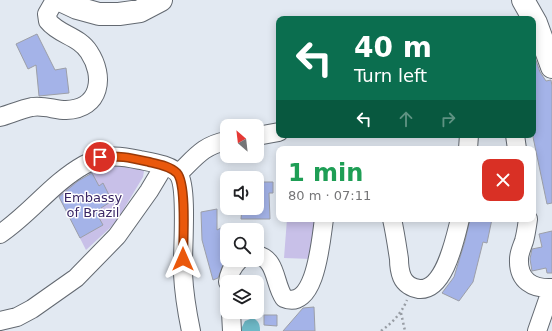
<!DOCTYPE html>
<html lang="en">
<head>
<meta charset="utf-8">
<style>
  body { margin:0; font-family:"DejaVu Sans",sans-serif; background:#f6f6f6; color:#202124; height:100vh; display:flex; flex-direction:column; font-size:15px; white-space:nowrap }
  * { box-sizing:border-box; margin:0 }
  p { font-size:13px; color:#757577 }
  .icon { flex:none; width:22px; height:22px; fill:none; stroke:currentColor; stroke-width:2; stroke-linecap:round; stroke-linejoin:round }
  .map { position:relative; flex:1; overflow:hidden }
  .details { position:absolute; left:276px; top:146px; width:260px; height:76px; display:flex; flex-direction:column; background:#fff; border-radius:8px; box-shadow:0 2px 10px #0003 }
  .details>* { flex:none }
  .banner { position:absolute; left:276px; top:16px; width:260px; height:122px; border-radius:8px; box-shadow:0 2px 10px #0003; background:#0b6e4f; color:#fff; overflow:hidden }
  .needle { width:26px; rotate:332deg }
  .tools { position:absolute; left:220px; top:119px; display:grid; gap:8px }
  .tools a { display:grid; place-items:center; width:44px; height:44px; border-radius:8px; background:#fff; box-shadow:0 2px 10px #0003; font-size:20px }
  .pin { position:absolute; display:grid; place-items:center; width:34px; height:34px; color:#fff; margin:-17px; border:2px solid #fff; border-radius:50%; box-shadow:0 1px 4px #0007 }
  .me { position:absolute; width:44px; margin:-22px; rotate:0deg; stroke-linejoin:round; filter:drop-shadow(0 0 3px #0008) }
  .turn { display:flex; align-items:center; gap:14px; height:84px; padding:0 12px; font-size:18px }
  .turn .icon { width:52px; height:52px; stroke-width:2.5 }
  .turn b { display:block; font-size:28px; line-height:34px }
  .lanes { display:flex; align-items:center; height:38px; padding:0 12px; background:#0003; justify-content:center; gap:20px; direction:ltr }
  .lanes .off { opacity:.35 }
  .round { display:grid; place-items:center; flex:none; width:42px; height:42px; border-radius:8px; background:#f6f6f6 }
  .overview { display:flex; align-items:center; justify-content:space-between; height:68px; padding:0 12px }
  h1 { font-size:24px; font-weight:600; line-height:30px; color:#1e9e55 }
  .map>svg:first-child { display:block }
</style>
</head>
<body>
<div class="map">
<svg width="552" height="331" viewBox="0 0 552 331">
  <rect width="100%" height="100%" fill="#e2e9f2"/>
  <path fill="#c8c0e8" d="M102 162 141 168 144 171 143 177 119 217 111 227 86 250 57 193 89 175V167Z
    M287 219H315L312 259 284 258Z"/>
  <path fill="#6eb9c7" d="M253 318C259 321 260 325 260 331H241L242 327 245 321Z"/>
  <path fill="#a4b3e8" stroke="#9c9fa8" d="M37 34 55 70 66 68 69 93 39 96 36 65 28 69 16 44Z
    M533 52 540 72 546 81 551 80 552 86V203L547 204 533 137Z
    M92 173 99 186 103 183 112 201 101 208 104 212 98 216 103 225 80 238 59 197 78 181Z
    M257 182H273V193H269L270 219H241L242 208H257Z
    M217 209V230L227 225V252L222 255 224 262 218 278 213 280 202 240 201 212Z
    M470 219H492L487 243 483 242 473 282 459 301 442 293 454 277 465 241Z
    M552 231V273H547L546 268 532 271 530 259 532 249 542 247 539 234Z
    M314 307 315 331H283L303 308Z
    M264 315H277V326L264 325Z"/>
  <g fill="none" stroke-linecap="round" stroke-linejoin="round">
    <g stroke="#636971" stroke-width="20">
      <path id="minor" d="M0 117C10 114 22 109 32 107 44 105 55 110 66 110 101 109 105 76 89 52 79 36 59 35 48 21L47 14 55 0
        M515 135 517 149
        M257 136 279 132
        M468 149 469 135
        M178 174C195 158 203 145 227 141
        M392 219C395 232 397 246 399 259 399 265 400 272 402 277 405 284 412 288 419 289 445 291 455 238 460 219
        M528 219C527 226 526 234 524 241 522 247 519 253 519 259 518 281 533 289 552 288
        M0 234C30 214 52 183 84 165 104 154 118 155 140 160 150 162 173 165 179 175 188 190 182 253 183 274 184 294 187 312 191 331
        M257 255C277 259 274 284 284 298 316 312 321 238 324 219
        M228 282C229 273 233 266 239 260
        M231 312 232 331
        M0 321 17 317 32 309 76 278 117 236 149 191 164 166
        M537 331 552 288"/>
    </g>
    <g stroke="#636971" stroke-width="24">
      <path id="major" d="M60 0 77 8 99 14H119L140 11 161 0
        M523 0 536 23 552 67"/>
    </g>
    <path stroke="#989da4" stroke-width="2.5" stroke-dasharray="2 3" stroke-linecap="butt" d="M401 313 405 331
      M381 331C393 322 401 314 407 300"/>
    <use href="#minor" stroke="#fff" stroke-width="18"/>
    <use href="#major" stroke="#fff" stroke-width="22"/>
  </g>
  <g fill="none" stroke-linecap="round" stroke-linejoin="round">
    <g stroke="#983908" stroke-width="10">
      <path id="route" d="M100 157C119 155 131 158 149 162 158 164 170 166 177 173 187 184 183 242 183 259"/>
    </g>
    <use href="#route" stroke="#ea580c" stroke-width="7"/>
  </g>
  <g text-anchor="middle" stroke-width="3" stroke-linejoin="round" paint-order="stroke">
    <g font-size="13" fill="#392665" stroke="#fff">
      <text x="93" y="202">Embassy<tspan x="93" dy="15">of Brazil</tspan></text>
    </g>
  </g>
</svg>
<div class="tools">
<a><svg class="needle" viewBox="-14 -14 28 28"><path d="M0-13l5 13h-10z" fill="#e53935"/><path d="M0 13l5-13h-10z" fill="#757577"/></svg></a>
<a><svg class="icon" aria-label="sound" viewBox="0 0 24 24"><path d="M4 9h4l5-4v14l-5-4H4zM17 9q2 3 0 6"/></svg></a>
<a><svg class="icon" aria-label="search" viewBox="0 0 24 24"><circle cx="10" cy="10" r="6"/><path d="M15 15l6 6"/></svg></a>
<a><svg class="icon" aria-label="layers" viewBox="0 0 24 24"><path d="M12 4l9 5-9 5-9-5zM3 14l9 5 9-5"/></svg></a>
</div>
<div class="pin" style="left:100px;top:157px;background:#d93025"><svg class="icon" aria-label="arrive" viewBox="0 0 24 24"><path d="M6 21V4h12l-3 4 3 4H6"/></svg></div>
<svg class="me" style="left:183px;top:259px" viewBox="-20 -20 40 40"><path d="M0-17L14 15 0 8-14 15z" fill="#ea580c" stroke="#fff" stroke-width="4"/></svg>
<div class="banner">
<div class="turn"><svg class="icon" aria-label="left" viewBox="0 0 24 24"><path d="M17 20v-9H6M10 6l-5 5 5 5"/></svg><div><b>40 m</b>Turn left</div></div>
<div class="lanes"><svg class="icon" aria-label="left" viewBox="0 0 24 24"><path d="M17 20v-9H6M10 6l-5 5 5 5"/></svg><svg class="icon off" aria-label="ahead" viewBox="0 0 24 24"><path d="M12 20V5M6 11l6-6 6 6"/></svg><svg class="icon off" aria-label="right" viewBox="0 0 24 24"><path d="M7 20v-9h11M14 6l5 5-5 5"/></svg></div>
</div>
<section class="details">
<div class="overview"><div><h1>1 min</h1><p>80 m · 07:11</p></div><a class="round" style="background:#d93025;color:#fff"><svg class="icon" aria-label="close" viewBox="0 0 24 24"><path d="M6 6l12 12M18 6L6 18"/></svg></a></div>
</section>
</div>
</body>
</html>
